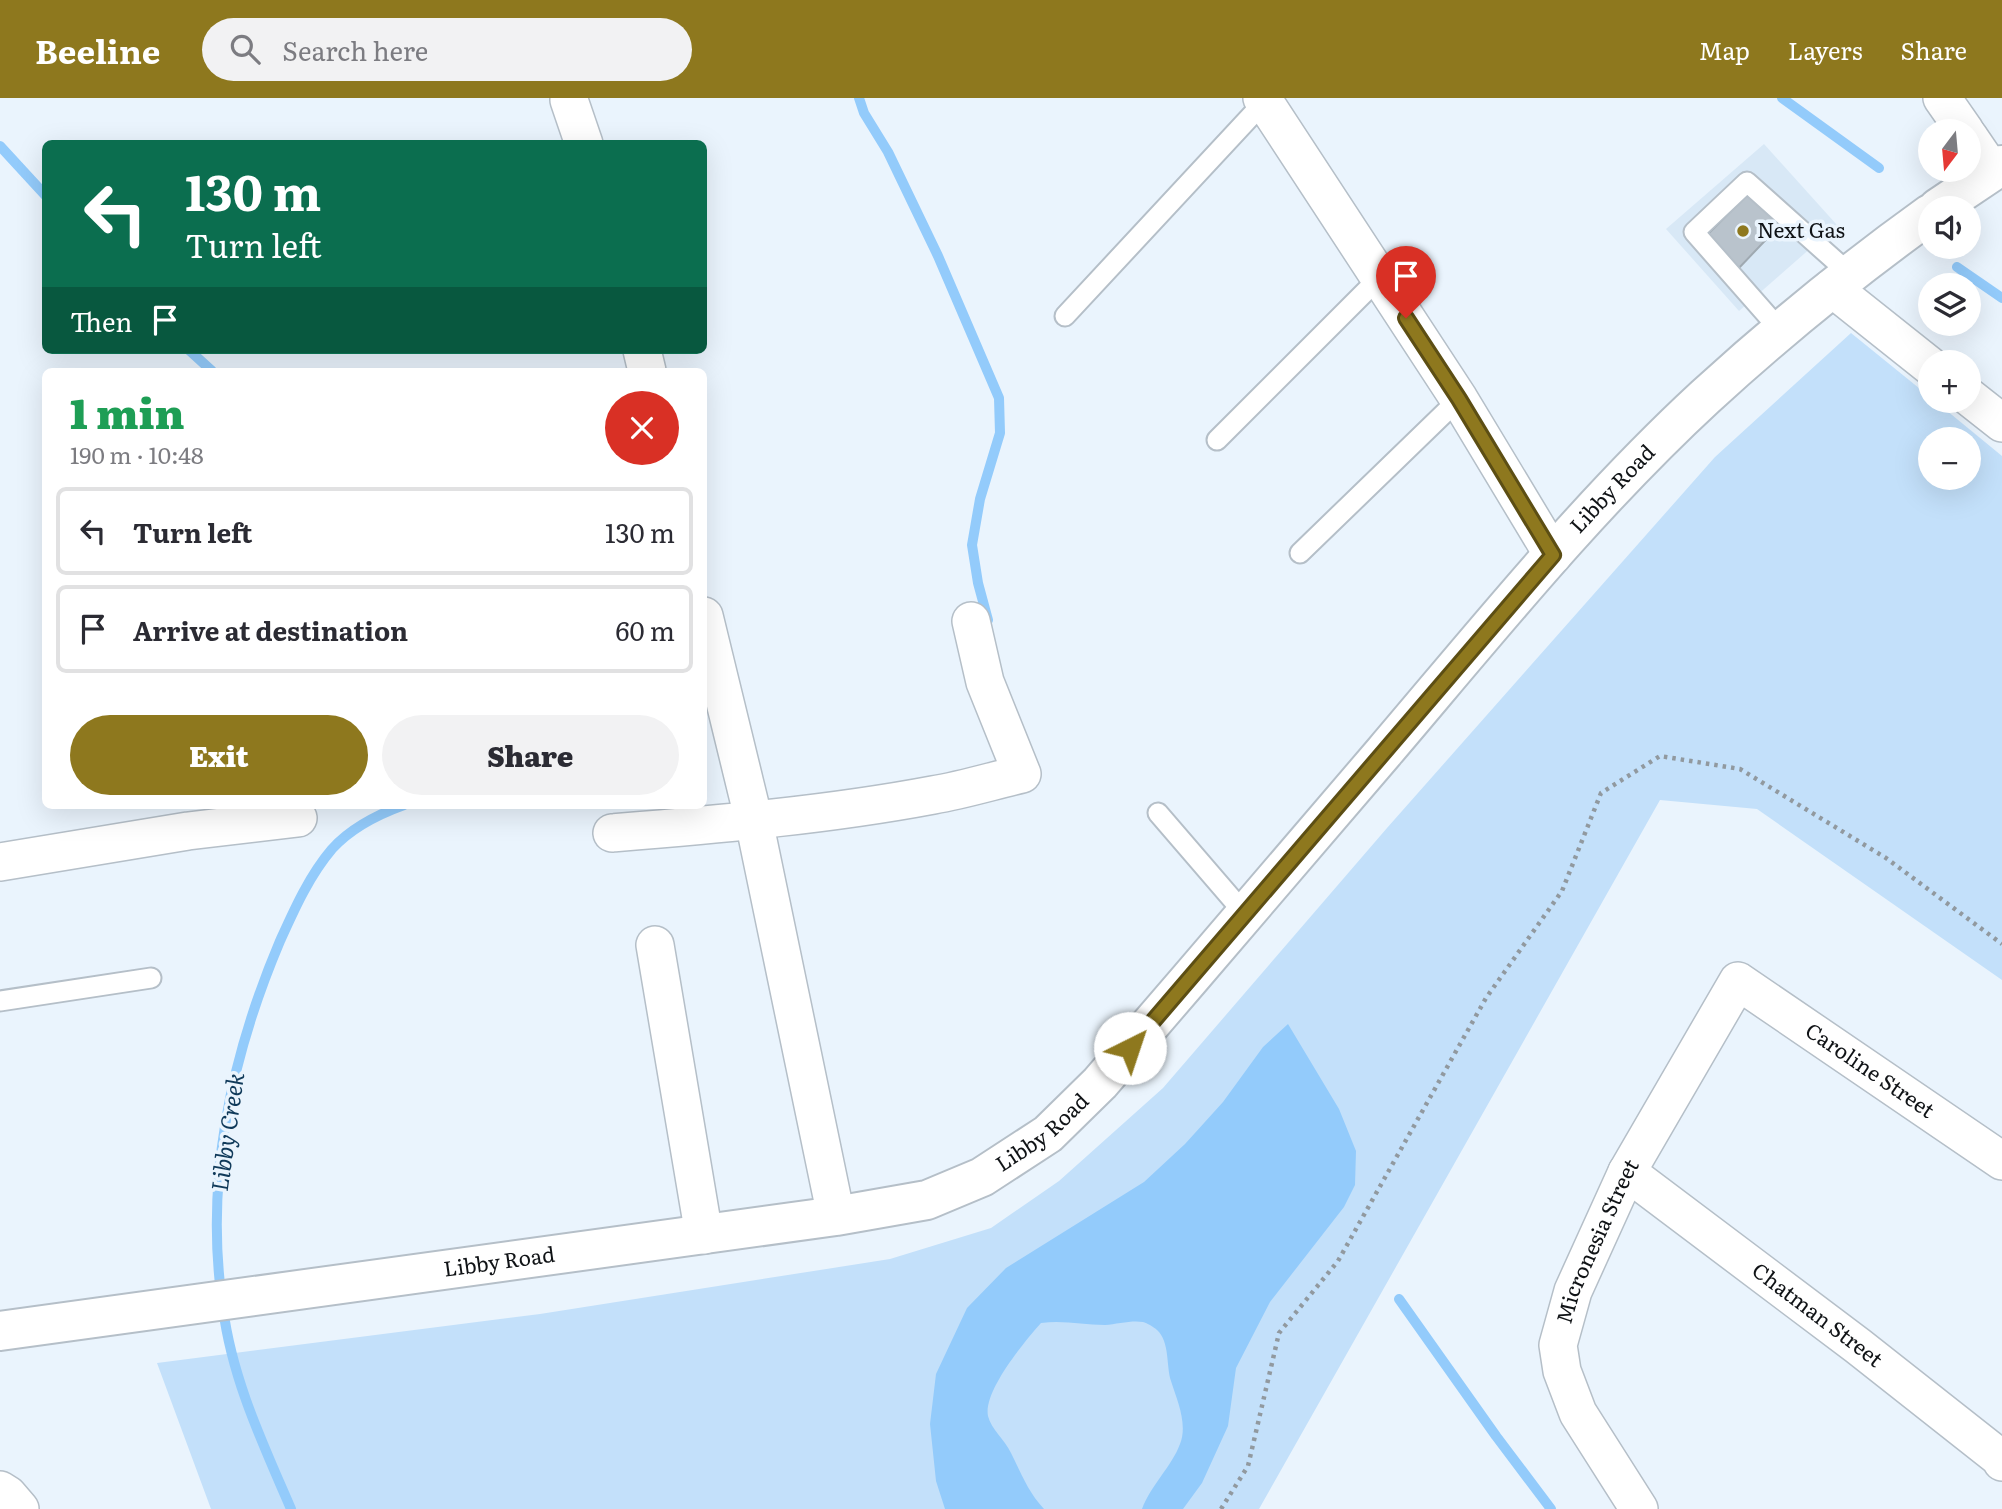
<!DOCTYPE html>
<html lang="en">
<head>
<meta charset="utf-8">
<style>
  body { margin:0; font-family:Literata,serif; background:#f2f2f3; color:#2b2b33; height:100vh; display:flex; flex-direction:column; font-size:26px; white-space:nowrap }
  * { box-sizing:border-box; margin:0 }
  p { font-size:23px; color:#7c7c81 }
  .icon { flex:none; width:38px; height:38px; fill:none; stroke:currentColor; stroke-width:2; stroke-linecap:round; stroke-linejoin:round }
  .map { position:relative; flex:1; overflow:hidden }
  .sheet { position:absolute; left:42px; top:270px; width:665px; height:441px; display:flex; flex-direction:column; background:#fff; border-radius:10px; box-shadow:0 7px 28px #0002 }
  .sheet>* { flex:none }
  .banner { position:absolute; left:42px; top:42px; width:665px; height:214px; border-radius:10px; box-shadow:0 7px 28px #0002; background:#0b6e4f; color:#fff; overflow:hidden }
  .needle { width:46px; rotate:196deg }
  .buttons { position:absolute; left:1918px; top:21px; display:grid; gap:14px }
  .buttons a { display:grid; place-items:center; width:63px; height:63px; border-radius:50%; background:#fff; box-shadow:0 7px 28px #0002; font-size:35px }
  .pin { position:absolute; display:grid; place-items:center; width:60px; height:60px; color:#fff; margin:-72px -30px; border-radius:50% 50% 50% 0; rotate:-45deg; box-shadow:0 0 7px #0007 }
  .pin .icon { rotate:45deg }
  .me { position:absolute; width:77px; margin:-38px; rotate:41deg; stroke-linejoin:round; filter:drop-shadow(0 0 5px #0008) }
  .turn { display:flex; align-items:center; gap:24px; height:147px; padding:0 28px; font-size:32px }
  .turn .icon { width:91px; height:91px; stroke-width:2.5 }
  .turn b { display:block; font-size:49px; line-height:60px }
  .then { display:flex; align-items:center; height:66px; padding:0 28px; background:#0003; gap:14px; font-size:26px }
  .round { display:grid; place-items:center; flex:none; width:74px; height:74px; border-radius:37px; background:#f2f2f3 }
  .summary { display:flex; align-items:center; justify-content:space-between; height:119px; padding:0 28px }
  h1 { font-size:42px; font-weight:800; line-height:52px; color:#1e9e55 }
  .primary-button { display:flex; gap:14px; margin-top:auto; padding:14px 28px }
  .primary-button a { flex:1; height:80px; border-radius:42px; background:#8e781e; color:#fff; font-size:28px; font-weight:800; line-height:80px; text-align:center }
  .primary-button a+a { background:#f2f2f3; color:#2b2b33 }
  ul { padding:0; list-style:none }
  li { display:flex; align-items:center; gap:21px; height:88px; margin:0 14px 10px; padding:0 14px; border:4px solid #e1e1e2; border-radius:10px }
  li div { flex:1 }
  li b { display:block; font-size:26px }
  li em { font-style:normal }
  header { display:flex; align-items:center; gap:42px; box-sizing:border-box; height:98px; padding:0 35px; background:#8e781e; color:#fff }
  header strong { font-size:33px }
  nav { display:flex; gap:38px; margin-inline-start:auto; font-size:24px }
  .search { width:490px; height:63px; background:#f2f2f3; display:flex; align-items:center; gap:18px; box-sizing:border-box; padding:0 24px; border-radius:38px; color:#7c7c81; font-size:26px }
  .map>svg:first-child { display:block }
</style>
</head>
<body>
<header>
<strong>Beeline</strong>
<div class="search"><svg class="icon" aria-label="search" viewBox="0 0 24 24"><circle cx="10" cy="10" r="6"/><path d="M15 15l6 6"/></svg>Search here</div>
<nav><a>Map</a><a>Layers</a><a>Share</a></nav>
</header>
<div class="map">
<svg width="2002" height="1411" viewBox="0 0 2002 1411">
  <rect width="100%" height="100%" fill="#eaf4fd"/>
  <path fill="#d8e8f6" d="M1764 46 1837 127 1739 213 1666 131Z"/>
  <path fill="#c3e0fa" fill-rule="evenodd" d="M1851 235 1930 299V303H1935L2002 358V882L1757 711 1660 702 1259 1411H211L157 1265 540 1216 890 1161 991 1130 1059 1083 1163 990 1387 730 1715 359ZM1930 341H1969V380H1930Z"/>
  <path fill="#93cbfb" d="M1288 926 1339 1011 1356 1053 1355 1087 1344 1109 1270 1204 1236 1270 1228 1328 1202 1385 1183 1411H1142C1151 1387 1172 1368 1180 1346 1188 1326 1177 1302 1171 1283 1166 1267 1170 1244 1157 1232 1154 1229 1147 1225 1143 1224 1132 1222 1117 1226 1105 1227 1083 1227 1064 1222 1041 1225 1025 1243 983 1293 988 1318 991 1331 1005 1342 1011 1355 1021 1375 1028 1394 1044 1411H945L936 1383 930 1326 936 1276 967 1210 1006 1170 1144 1084 1185 1046 1223 1004 1263 949Z"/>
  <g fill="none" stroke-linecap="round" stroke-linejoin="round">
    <path stroke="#93cbfb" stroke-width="10" d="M859 0 864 15 888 54 938 158 999 300 1000 335 980 401 972 447 978 485 988 522
      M1782 0 1879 70
      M0 48 46 98
      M1957 169 2002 200
      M189 252 212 273
      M221 1195C206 1075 233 954 280 843 294 812 309 778 332 751 350 731 379 716 404 707
      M1399 1201 1496 1338 1551 1411
      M223 1210C232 1281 263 1346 291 1411"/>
  </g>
  <path fill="#b9c3cc" stroke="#9fa9b1" stroke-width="2" d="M1747 97 1781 126 1737 172 1704 140Z"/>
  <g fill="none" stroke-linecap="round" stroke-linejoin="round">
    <g stroke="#b5bfc8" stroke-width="23">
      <path id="service" d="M1065 218 1264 4
        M1781 233 1694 134 1747 84 1850 176
        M1217 342 1380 179
        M1300 455 1459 301
        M1158 715 1245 816
        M0 903 151 880"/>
    </g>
    <g stroke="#b5bfc8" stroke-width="40">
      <g id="minor">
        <path d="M1262 0 1459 301 1553 457"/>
        <path d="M1942 0 1965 33"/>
        <path d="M569 2 584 46"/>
        <path d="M1969 39 1992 73"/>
        <path d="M1832 190 1930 268"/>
        <path d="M642 252 647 273"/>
        <path d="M1969 299 2002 325"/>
        <path d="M704 518 754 723 836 1118"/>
        <path d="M612 735C719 726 827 717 933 697 963 692 992 683 1022 676L985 584 971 523"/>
        <path d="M0 764 188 733 298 720"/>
        <path d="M655 847 704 1137"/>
        <path id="s1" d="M1627 1074 1858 1248 2000 1360 2002 1364"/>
        <path d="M0 1392 8 1397 20 1411"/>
        <path id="s2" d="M1639 1411 1578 1315 1562 1273 1558 1247 1573 1193 1627 1074 1738 883 2002 1063"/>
      </g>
    </g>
    <g stroke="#b5bfc8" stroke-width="42">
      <g id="secondary">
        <path d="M1938 110 2002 67"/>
        <path id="s3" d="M0 1233 836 1118 927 1102 982 1079 1048 1036 1100 985C1195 875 1289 765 1384 654 1487 533 1588 407 1705 299 1776 234 1852 172 1930 116"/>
      </g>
    </g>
    <path stroke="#91999f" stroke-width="4.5" stroke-dasharray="3.5 5" stroke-linecap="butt" d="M1221 1411 1248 1368 1279 1235 1338 1163 1486 900 1562 793 1601 695 1660 658 1740 671 1886 760 2002 846"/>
    <use href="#service" stroke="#fff" stroke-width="19"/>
    <use href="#minor" stroke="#fff" stroke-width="37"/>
    <use href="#secondary" stroke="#fff" stroke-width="38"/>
  </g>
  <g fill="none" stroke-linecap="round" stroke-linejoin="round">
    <g stroke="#5c4e14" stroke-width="18">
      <path id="route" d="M1130 950 1553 457 1459 301 1406 220"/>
    </g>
    <use href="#route" stroke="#8e781e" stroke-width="12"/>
  </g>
  <circle fill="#8e781e" stroke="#eaf4fd" stroke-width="2.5" cx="1743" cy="133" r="7"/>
  <g text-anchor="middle" stroke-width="7" stroke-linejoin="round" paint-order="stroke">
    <g font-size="21" fill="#101316" stroke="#eaf4fd" text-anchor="start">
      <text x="1757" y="140">Next Gas</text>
    </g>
    <g font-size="21" fill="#101316" stroke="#eaf4fd">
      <text dy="7" stroke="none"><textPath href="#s3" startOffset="1932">Libby Road</textPath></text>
      <text dy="7" stroke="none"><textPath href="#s2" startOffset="752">Caroline Street</textPath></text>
      <text dy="7" stroke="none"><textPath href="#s3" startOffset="1071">Libby Road</textPath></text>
      <text dy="7" stroke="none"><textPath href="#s2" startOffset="296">Micronesia Street</textPath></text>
      <text dy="7" stroke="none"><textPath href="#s3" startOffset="504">Libby Road</textPath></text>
      <text dy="7" stroke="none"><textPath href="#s1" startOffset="238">Chatman Street</textPath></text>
    </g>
    <g font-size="23" font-style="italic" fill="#103a5a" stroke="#eaf4fd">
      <text transform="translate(228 1034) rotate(-82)" y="8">Libby Creek</text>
    </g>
  </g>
</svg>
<div class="buttons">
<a><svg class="needle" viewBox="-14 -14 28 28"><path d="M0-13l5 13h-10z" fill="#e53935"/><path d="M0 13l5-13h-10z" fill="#7c7c81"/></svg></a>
<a><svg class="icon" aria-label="sound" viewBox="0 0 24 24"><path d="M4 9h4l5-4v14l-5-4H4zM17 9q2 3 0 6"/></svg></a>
<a><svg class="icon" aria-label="layers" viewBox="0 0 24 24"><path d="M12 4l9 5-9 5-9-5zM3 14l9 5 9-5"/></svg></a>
<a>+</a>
<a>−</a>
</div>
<div class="pin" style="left:1406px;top:220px;background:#d93025"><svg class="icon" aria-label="arrive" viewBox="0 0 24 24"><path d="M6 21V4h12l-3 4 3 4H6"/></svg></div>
<svg class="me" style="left:1130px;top:950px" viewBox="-20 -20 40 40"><circle r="19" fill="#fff"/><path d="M0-13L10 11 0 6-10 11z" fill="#8e781e"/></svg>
<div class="banner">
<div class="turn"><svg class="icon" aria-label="left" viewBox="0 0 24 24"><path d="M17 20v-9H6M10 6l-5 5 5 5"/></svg><div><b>130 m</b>Turn left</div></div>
<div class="then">Then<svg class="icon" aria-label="arrive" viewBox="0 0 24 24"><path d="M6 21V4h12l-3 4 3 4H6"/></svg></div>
</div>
<section class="sheet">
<div class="summary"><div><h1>1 min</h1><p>190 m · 10:48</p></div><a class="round" style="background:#d93025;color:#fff"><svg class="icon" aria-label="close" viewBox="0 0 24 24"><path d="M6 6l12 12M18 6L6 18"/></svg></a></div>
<ul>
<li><svg class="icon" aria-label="left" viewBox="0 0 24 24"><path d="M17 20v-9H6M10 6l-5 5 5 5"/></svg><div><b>Turn left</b></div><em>130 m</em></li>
<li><svg class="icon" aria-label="arrive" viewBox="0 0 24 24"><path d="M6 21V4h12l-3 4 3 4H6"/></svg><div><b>Arrive at destination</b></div><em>60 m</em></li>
</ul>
<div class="primary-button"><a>Exit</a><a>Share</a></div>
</section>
</div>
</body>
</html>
